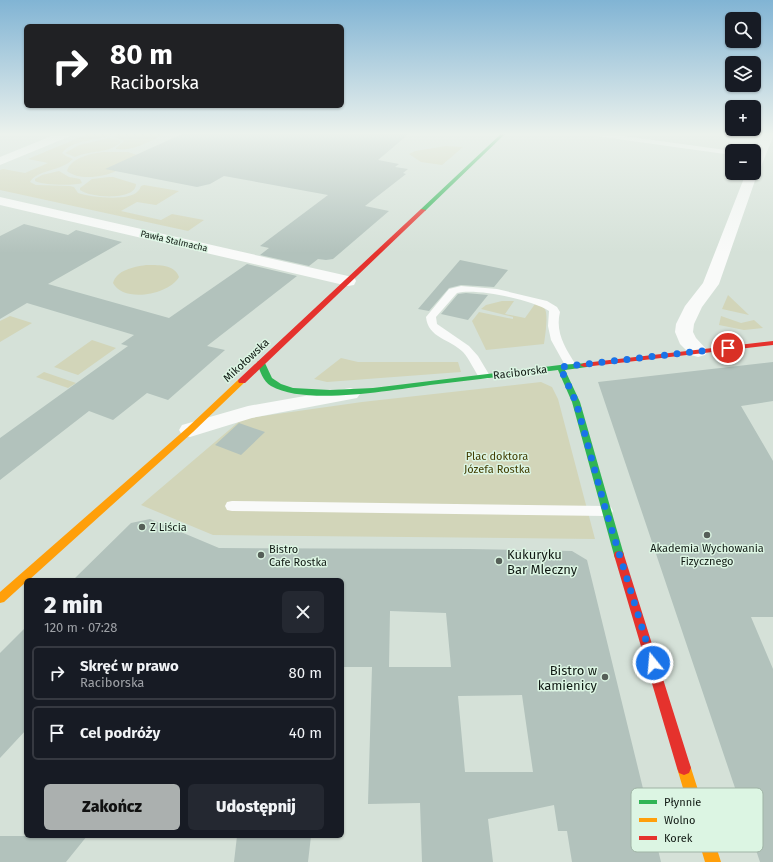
<!DOCTYPE html>
<html lang="pl">
<head>
<meta charset="utf-8">
<style>
  body { margin:0; font-family:"Fira Sans",sans-serif; background:#242831; color:#f1f3f6; height:100vh; display:flex; flex-direction:column; font-size:15px; white-space:nowrap }
  * { box-sizing:border-box; margin:0 }
  p { font-size:13px; color:#9ea1a6 }
  .icon { flex:none; width:22px; height:22px; fill:none; stroke:currentColor; stroke-width:2; stroke-linecap:round; stroke-linejoin:round }
  .map { position:relative; flex:1; overflow:hidden }
  .sheet { position:absolute; left:24px; top:578px; width:320px; height:260px; display:flex; flex-direction:column; background:#171b24; border-radius:6px; box-shadow:0 1px 3px #0004 }
  .sheet>* { flex:none }
  .top-card { position:absolute; left:24px; top:24px; width:320px; height:84px; border-radius:6px; box-shadow:0 1px 3px #0004; background:#202124; color:#fff; overflow:hidden }
  .controls { position:absolute; left:725px; top:12px; display:grid; gap:8px }
  .controls a { display:grid; place-items:center; width:36px; height:36px; border-radius:6px; background:#171b24; box-shadow:0 1px 3px #0004; font-size:20px }
  .pin { position:absolute; display:grid; place-items:center; width:34px; height:34px; color:#fff; margin:-17px; border:2px solid #fff; border-radius:50%; box-shadow:0 1px 4px #0007 }
  .me { position:absolute; width:44px; margin:-22px; rotate:343deg; stroke-linejoin:round; filter:drop-shadow(0 0 3px #0008) }
  .turn { display:flex; align-items:center; gap:14px; height:84px; padding:0 20px; font-size:18px }
  .turn .icon { width:52px; height:52px; stroke-width:2.5 }
  .turn b { display:block; font-size:28px; line-height:34px }
  .round { display:grid; place-items:center; flex:none; width:42px; height:42px; border-radius:6px; background:#242831 }
  .headline { display:flex; align-items:center; justify-content:space-between; height:68px; padding:0 20px }
  h1 { font-size:24px; font-weight:800; line-height:30px }
  .action { display:flex; gap:8px; margin-top:auto; padding:8px 20px }
  .action a { flex:1; height:46px; border-radius:6px; background:#abb0af; color:#111; font-size:16px; font-weight:800; line-height:46px; text-align:center }
  .action a+a { background:#242831; color:#f1f3f6 }
  ul { padding:0; list-style:none }
  li { display:flex; align-items:center; gap:12px; height:54px; margin:0 8px 6px; padding:0 12px; border:2px solid #363941; border-radius:6px }
  li div { flex:1 }
  li b { display:block; font-size:15px }
  li em { font-style:normal }
  .map>svg:first-child { display:block }
</style>
</head>
<body>
<div class="map">
<svg width="773" height="862" viewBox="0 0 773 862">
  <rect width="100%" height="100%" fill="#d5e1d8"/>
  <path fill="#d2d5b9" d="M90 133H111V134L110 136C96 140 72 140 62 153L66 156 73 159C62 171 36 170 30 182L36 185 70 186 74 187 78 193C90 197 129 202 138 191 139 191 141 186 141 186L144 185 179 191 156 205 137 202 121 211 161 220 172 214 204 220 188 231 0 190V170L3 169 25 173 48 163 28 159Z
    M115 133H167C151 140 134 152 116 149V148L124 141 114 137Z
    M109 138 119 140 121 142C109 154 90 150 75 157L65 153 79 145Z
    M446 146 463 147 442 165 421 162 409 154 415 151Z
    M106 152H128L140 156C133 161 125 167 116 171 104 177 79 181 67 171 70 158 94 152 106 152Z
    M59 171 69 177 80 179 82 183C75 186 40 185 35 181V179L42 175Z
    M109 177H113L136 184C136 201 90 198 80 190V188L92 179Z
    M146 265C157 265 175 264 179 277 169 295 123 303 113 283 117 270 133 267 146 265Z
    M728 295 749 315 722 309Z
    M502 301H514L505 314 525 318 535 304C538 305 542 306 544 308 549 312 545 337 544 344L486 350 472 321 479 312 513 319V317L481 309 486 305Z
    M10 316 32 323 0 342V321Z
    M721 316 741 323 754 320 763 328 744 330 719 325Z
    M92 340 116 348 78 375 54 367Z
    M341 358 358 362H458L461 372 327 382 314 379Z
    M44 372 76 383 68 388 36 377Z
    M541 382 552 387 558 399 595 539 213 535 141 505 242 419 362 402Z"/>
  <path fill="#b2c2bc" fill-rule="evenodd" d="M184 133H410L378 160 399 164 395 167 408 169 403 173 406 174 365 206 389 211 333 259 326 260 318 259 309 266 260 255 269 248 260 246 328 195 224 176 210 184 197 187 105 169Z
    M24 224 68 235 76 230 122 242 48 284 169 318 247 264 297 276 207 346 225 350 168 400 147 393 113 420 89 411 0 480V438L128 346 121 344 134 335 27 303 0 319V236Z
    M460 260 508 270 494 287 461 285 449 288 429 311 418 309Z
    M466 293 488 295 468 320 441 314 458 294Z
    M773 362V401L741 406 773 461V617H751L773 669V862H760L598 382Z
    M239 423 265 432 241 455 215 445Z
    M150 519 219 548 469 549 572 551 587 560 661 862H572L567 831H558L554 805 488 819 493 862H422L420 803 368 804 372 667H342V580H73L131 523ZM390 611 446 613 451 667H389ZM522 695 533 772H465L458 696Z
    M26 627V730L0 758V653Z
    M0 836H87L66 862H0Z
    M237 836H311L308 862H234Z"/>
  <g fill="none" stroke-linecap="round" stroke-linejoin="round">
    <path fill="#f9faf9" fill-rule="evenodd" d="M586 133H602L733 151 732 155 589 135Z
      M461 286 497 289 547 301 557 307 560 312C555 332 565 348 576 365L574 367H566L551 340 548 326 549 311C532 300 477 288 457 293L436 317 437 324 469 346 478 356 490 376 488 379H480C474 370 470 360 463 352 450 339 428 338 426 317L449 289Z
      M232 501 606 506 611 507 613 511 611 515 606 516 232 511 227 510 225 506 227 502Z"/>
    <path fill="#f9faf9" fill-rule="evenodd" d="M59 133H75L73 135 0 165V157Z
      M763 133H773V137L760 169 758 172 719 284 702 307 694 324 693 332 696 338 708 351 705 355 698 357 691 355 680 344 675 332 676 324 685 306 703 283 746 173H754V154Z
      M0 197 348 276 354 277 356 281 354 285 348 286 0 205Z
      M350 388 357 390 360 394 357 398 252 418 190 437 182 435 179 430 182 425 248 406Z"/>
    <path fill="#30b455" fill-rule="evenodd" d="M502 133H506L425 211H421V209Z
      M258 361H264L272 378 281 384 293 388 330 390 373 388 560 365 587 363 588 365 587 367 565 370 580 402 624 555 623 558 619 559 615 558 614 555 572 402 558 370C515 375 473 380 430 385 391 390 306 406 271 386 263 381 260 371 257 363Z"/>
    <path fill="#ff9f0a" fill-rule="evenodd" d="M239 379H242L246 381 193 432 29 580H26V582L4 602 0 603V592L187 428Z
      M684 761 689 763 691 768 721 862H705L677 768 679 763Z"/>
    <path fill="#e5322d" fill-rule="evenodd" d="M421 209 426 210 245 383H239L238 381 239 379Z
      M773 341V345L584 367 580 365 584 363Z
      M619 551 623 552 624 555 691 768 689 773 684 775 679 773 677 768 614 555 615 552Z"/>
  </g>
  <linearGradient id="sky" x2="0" y2="1"><stop stop-color="#81b4d4"/><stop offset="0.53" stop-color="#ecf2ed"/><stop offset="1" stop-color="#ecf2ed" stop-opacity="0"/></linearGradient>
  <rect width="773" height="253" fill="url(#sky)"/>
  <g fill="none" stroke-linecap="round" stroke-linejoin="round">
    <path stroke="#1a73e8" stroke-width="7" stroke-dasharray="0 12.6" d="M653 663 606 511 576 402 560 367 728 348"/>
  </g>
  <g fill="#555f58" stroke="#dcf5e3" stroke-width="1.5">
    <circle cx="142" cy="527" r="4"/>
    <circle cx="707" cy="535" r="4"/>
    <circle cx="261" cy="555" r="4"/>
    <circle cx="499" cy="561" r="4"/>
    <circle cx="605" cy="677" r="4"/>
  </g>
  <g text-anchor="middle" stroke-width="3" stroke-linejoin="round" paint-order="stroke">
    <g font-size="9" fill="#101913" stroke="#dcf5e3">
      <text transform="translate(174 241) rotate(13)" y="3">Pawła Stalmacha</text>
    </g>
    <g font-size="11" fill="#101913" stroke="#dcf5e3">
      <text transform="translate(246 360) rotate(-43)" y="4">Mikołowska</text>
      <text transform="translate(520 372) rotate(-7)" y="4">Raciborska</text>
    </g>
    <g font-size="11" fill="#413c00" stroke="#dcf5e3">
      <text x="497" y="460">Plac doktora<tspan x="497" dy="13">Józefa Rostka</tspan></text>
    </g>
    <g font-size="11" fill="#101913" stroke="#dcf5e3" text-anchor="start">
      <text x="150" y="531">Z Liścia</text>
      <text x="707" y="552" text-anchor="middle">Akademia Wychowania<tspan x="707" dy="13">Fizycznego</tspan></text>
      <text x="269" y="553">Bistro<tspan x="269" dy="13">Cafe Rostka</tspan></text>
    </g>
    <g font-size="13" fill="#101913" stroke="#dcf5e3" text-anchor="start">
      <text x="507" y="559">Kukuryku<tspan x="507" dy="15">Bar Mleczny</tspan></text>
      <text x="597" y="675" text-anchor="end">Bistro w<tspan x="597" dy="15">kamienicy</tspan></text>
    </g>
  </g>
  <rect x="631" y="788" width="132" height="64" rx="6" fill="#dcf5e3" stroke="#9fb3a5" stroke-width="1"/>
  <rect x="639" y="800" width="18" height="4" fill="#30b455"/>
  <rect x="639" y="818" width="18" height="4" fill="#ff9f0a"/>
  <rect x="639" y="836" width="18" height="4" fill="#e5322d"/>
  <g font-size="11" fill="#101913">
    <text x="664" y="806">Płynnie</text>
    <text x="664" y="824">Wolno</text>
    <text x="664" y="842">Korek</text>
  </g>
</svg>
<div class="controls">
<a><svg class="icon" aria-label="search" viewBox="0 0 24 24"><circle cx="10" cy="10" r="6"/><path d="M15 15l6 6"/></svg></a>
<a><svg class="icon" aria-label="layers" viewBox="0 0 24 24"><path d="M12 4l9 5-9 5-9-5zM3 14l9 5 9-5"/></svg></a>
<a>+</a>
<a>−</a>
</div>
<div class="pin" style="left:728px;top:348px;background:#d93025"><svg class="icon" aria-label="arrive" viewBox="0 0 24 24"><path d="M6 21V4h12l-3 4 3 4H6"/></svg></div>
<svg class="me" style="left:653px;top:663px" viewBox="-20 -20 40 40"><circle r="17" fill="#1a73e8" stroke="#fff" stroke-width="3"/><path d="M0-11L8 9 0 5-8 9z" fill="#fff"/></svg>
<div class="top-card">
<div class="turn"><svg class="icon" aria-label="right" viewBox="0 0 24 24"><path d="M7 20v-9h11M14 6l5 5-5 5"/></svg><div><b>80 m</b>Raciborska</div></div>
</div>
<section class="sheet">
<div class="headline"><div><h1>2 min</h1><p>120 m · 07:28</p></div><a class="round"><svg class="icon" aria-label="close" viewBox="0 0 24 24"><path d="M6 6l12 12M18 6L6 18"/></svg></a></div>
<ul>
<li><svg class="icon" aria-label="right" viewBox="0 0 24 24"><path d="M7 20v-9h11M14 6l5 5-5 5"/></svg><div><b>Skręć w prawo</b><p>Raciborska</p></div><em>80 m</em></li>
<li><svg class="icon" aria-label="arrive" viewBox="0 0 24 24"><path d="M6 21V4h12l-3 4 3 4H6"/></svg><div><b>Cel podróży</b></div><em>40 m</em></li>
</ul>
<div class="action"><a>Zakończ</a><a>Udostępnij</a></div>
</section>
</div>
</body>
</html>
